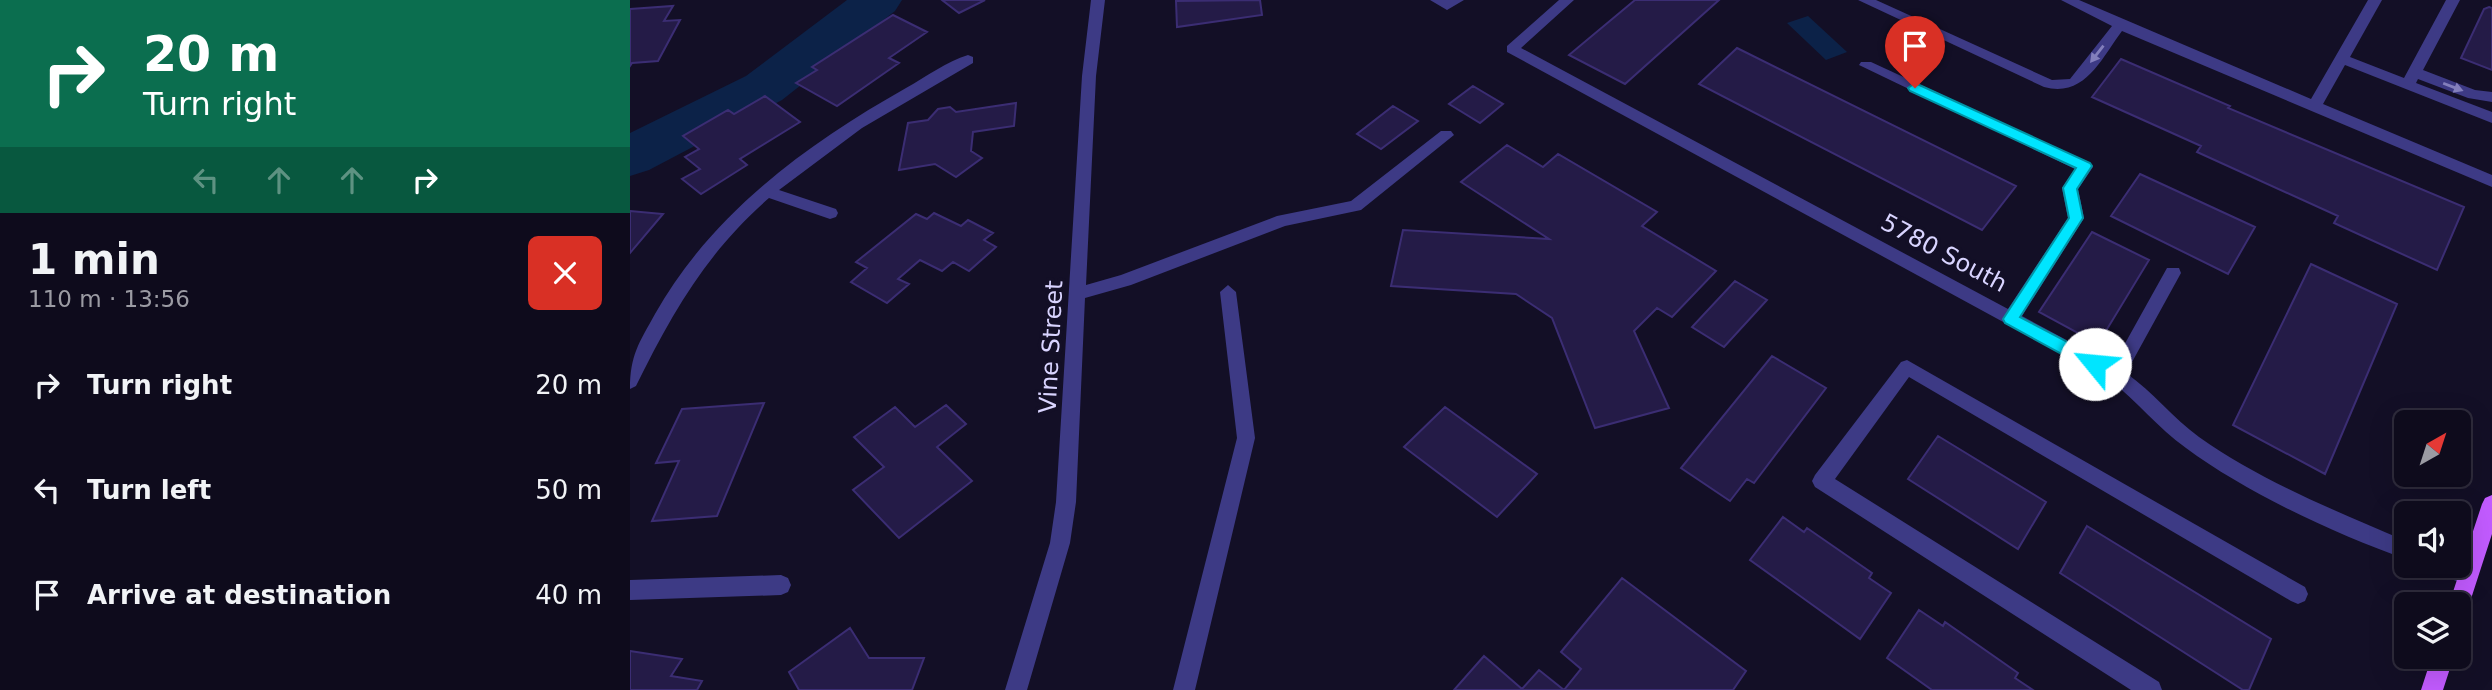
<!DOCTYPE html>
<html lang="en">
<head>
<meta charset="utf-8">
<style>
  body { margin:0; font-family:"DejaVu Sans",sans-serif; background:#171425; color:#f1f3f6; height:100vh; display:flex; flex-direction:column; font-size:26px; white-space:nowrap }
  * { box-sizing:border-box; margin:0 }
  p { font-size:23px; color:#9b9ba3 }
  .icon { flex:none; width:38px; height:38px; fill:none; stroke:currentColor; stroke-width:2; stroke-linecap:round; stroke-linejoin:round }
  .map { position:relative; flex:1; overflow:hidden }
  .panel { display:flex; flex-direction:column; background:#0e0b1c; width:630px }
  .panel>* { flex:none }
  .top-card { background:#0b6e4f; color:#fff; overflow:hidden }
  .needle { width:46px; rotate:39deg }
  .tools { position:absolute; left:1764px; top:410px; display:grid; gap:14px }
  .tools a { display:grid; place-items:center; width:77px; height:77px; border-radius:10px; background:#0e0b1c; box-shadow:0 7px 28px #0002,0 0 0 2px #2e2b3b; font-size:35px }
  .pin { position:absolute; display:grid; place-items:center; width:60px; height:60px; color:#fff; margin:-72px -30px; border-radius:50% 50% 50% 0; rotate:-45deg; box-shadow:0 0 7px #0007 }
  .pin .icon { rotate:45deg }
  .me { position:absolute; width:77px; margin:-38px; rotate:298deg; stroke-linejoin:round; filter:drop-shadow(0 0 5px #0008) }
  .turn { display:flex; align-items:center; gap:24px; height:147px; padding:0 28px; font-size:32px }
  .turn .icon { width:91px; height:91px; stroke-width:2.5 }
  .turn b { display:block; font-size:49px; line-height:60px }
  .lanes { display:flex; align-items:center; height:66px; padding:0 28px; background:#0003; justify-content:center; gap:35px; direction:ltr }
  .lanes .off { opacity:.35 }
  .round { display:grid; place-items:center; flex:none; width:74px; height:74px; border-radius:10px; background:#171425 }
  .overview { display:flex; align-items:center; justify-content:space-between; height:119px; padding:0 28px }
  h1 { font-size:42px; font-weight:700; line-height:52px }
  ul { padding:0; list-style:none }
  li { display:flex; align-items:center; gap:21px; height:105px; padding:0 28px }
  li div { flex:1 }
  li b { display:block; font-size:26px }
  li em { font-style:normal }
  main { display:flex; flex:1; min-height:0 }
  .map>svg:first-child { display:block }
</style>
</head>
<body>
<main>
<section class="panel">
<div class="top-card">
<div class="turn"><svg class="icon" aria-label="right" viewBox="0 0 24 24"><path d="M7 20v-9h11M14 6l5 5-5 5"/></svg><div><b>20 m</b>Turn right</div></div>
<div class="lanes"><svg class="icon off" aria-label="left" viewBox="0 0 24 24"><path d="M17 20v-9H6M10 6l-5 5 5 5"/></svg><svg class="icon off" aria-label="ahead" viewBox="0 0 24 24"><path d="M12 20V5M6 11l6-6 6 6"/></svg><svg class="icon off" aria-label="ahead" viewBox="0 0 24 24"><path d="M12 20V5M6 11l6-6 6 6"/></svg><svg class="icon" aria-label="right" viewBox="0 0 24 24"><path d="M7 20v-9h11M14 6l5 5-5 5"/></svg></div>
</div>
<div class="overview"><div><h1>1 min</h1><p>110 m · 13:56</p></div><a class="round" style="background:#d93025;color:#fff"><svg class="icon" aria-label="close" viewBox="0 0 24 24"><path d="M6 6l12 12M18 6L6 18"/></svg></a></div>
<ul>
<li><svg class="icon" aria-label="right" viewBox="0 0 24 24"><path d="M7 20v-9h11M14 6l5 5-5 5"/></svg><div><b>Turn right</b></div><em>20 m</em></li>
<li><svg class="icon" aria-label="left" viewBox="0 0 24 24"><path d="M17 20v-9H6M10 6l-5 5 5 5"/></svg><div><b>Turn left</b></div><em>50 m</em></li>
<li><svg class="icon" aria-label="arrive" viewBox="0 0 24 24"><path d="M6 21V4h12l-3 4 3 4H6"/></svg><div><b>Arrive at destination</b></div><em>40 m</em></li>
</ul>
</section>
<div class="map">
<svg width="1862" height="690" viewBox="0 0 1862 690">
  <rect width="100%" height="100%" fill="#130f26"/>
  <path fill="#0c2248" d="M1178 16 1217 52 1196 60 1157 23Z"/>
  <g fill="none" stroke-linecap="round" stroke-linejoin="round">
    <path fill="#0c2248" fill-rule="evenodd" d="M217 0H272L265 11 152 100 19 170 0 176V133L116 76Z"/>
  </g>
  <path fill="#241b47" stroke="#3b2d73" stroke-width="2" d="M312 0H355L329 13Z
    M630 0 632 15 547 27 546 1Z
    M1005 0H1089L995 84 939 55Z
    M43 6 34 21 50 20 28 61 2 63 0 66V9Z
    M1859 7 1862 8V70L1831 58 1854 9Z
    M263 15 297 32 259 58 269 63 207 106 166 83 187 70 182 67Z
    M1107 48 1386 186 1352 230 1069 84Z
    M1491 59 1600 106 1598 108 1834 207 1807 270 1704 223 1708 216 1567 152 1571 146 1462 97Z
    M843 86 873 104 850 123 819 104Z
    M135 96 170 122 110 159 117 165 71 194 52 179 70 169 55 157 69 149 53 136 98 110 104 114Z
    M386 103 384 126 343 132 341 151 352 158 326 177 305 164 269 170 278 123 298 120 308 109 320 107 326 112Z
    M763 106 788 121 751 149 727 134Z
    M877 145 913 167 928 154 1027 212 1012 226 1086 271 1042 317 1027 308 1004 331 1039 408 965 428 922 318 886 294 761 286 773 230 919 239 831 182Z
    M1510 174 1625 227 1598 274 1481 216Z
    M0 211 33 214 0 253Z
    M304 213 331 226 338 220 363 233 354 240 366 247 339 271 323 262 312 271 290 260 268 279 279 284 257 303 221 282 237 268 226 262 286 214 297 219Z
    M1462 232 1519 260 1468 344 1409 312Z
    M1681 264 1767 304 1695 474 1603 425Z
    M1105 281 1137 300 1094 347 1062 327Z
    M1142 356 1196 388 1124 483 1117 479 1100 501 1051 468Z
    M134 403 87 516 22 521 49 461 26 463 52 409Z
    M316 405 336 424 307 447 342 481 269 538 223 490 254 467 224 437 265 407 285 427Z
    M815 407 907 474 867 517 774 447Z
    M1308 436 1416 502 1388 549 1278 479Z
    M1153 517 1174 532 1177 528 1242 573 1239 578 1261 593 1230 639 1120 560Z
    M1457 526 1641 639 1619 690H1613L1430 573Z
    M992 578 1116 671 1103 690H934L951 669 931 652Z
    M1289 610 1313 626 1315 622 1388 673 1385 678 1403 690H1302L1257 658Z
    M220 628 239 658H294L282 690H169L159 672Z
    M0 651 52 659 41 676 72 681 67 690H0Z
    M854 656 892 689 909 670 934 690H824Z"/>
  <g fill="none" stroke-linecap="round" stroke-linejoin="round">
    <path fill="#3d3a85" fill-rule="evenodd" d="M461 0H475L466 76 456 285 491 275 647 216 721 201 811 131H821L824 135 731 210 655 226 501 285 455 298 446 502 440 543 397 690H375L420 543 426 502 452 76Z
      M800 0H834L817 10Z
      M929 0H944L891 48 1378 309 1438 218 1432 188 1445 169 1229 65 1231 62H1241L1460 163 1463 167 1448 189 1454 218 1392 316 1483 365 1537 268H1549L1551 273 1496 373C1523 392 1543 418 1569 437 1631 481 1706 511 1776 541V559C1707 535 1615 492 1556 448 1528 428 1507 401 1480 380L877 52V46Z
      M1228 0H1246L1422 80 1440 79 1482 26 1431 0H1449L1681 99 1738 0H1752L1720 57 1774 78 1816 0H1830L1793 70 1845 90 1862 92V102L1838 98 1788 79 1786 83 1862 112V123L1715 65 1693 104 1862 175V187L1492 31C1471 59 1455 98 1414 87Z
      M338 55 343 57V63L232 128 149 190 206 209 208 213 206 217 200 219 139 198C77 252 42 313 6 386L0 389C0 355 9 343 25 314 82 213 177 144 276 88 296 77 317 61 338 55Z
      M598 285 606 292 625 438 565 690H543L607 438 590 292Z
      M1277 360 1675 587 1678 594 1675 601 1668 604 1661 601 1279 377 1205 479 1529 682 1532 690H1501L1185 487 1182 481 1185 475 1271 362Z
      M1829 562 1845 569 1848 576 1845 583 1838 586 1805 572 1802 565H1829Z
      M151 575 158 578 161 585 158 592 151 595 0 600V580Z"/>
    <path fill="#c25bff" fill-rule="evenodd" d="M1862 495V534L1839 605 1836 612 1829 615V604H1819L1852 504 1855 498Z
      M1802 656H1824L1813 690H1791Z"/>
  </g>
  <defs><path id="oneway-solid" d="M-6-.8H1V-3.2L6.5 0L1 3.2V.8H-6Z" transform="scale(1.75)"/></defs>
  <g fill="#837fbc">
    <use href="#oneway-solid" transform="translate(1467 54) rotate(128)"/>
    <use href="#oneway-solid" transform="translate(1823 87) rotate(21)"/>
  </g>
  <path fill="#00e5ff" stroke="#0095a6" stroke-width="2" d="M1285 83 1460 163 1462 166 1447 189 1453 218 1390 317 1470 359V369H1459L1375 323 1373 319 1439 218 1433 188 1446 168 1280 91 1278 88Z"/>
  <g text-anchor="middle" stroke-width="7" stroke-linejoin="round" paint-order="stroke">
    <g font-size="24" fill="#d9d4ff" stroke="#130f26">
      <text transform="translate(1314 253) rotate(28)" y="8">5780 South</text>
      <text transform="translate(421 347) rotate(-87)" y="8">Vine Street</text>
    </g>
  </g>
</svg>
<div class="tools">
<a><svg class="needle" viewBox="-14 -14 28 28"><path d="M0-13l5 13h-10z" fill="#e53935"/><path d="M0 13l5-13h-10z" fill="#9b9ba3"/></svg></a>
<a><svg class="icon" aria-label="sound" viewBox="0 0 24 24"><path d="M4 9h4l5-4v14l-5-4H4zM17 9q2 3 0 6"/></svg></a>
<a><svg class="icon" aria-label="layers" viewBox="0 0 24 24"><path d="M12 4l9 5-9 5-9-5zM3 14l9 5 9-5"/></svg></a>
</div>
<div class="pin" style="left:1285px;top:88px;background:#d93025"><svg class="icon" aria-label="arrive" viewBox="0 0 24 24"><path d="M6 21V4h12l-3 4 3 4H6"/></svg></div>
<svg class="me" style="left:1465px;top:364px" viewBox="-20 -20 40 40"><circle r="19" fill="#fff"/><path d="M0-13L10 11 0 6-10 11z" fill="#00e5ff"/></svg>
</div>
</main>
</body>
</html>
